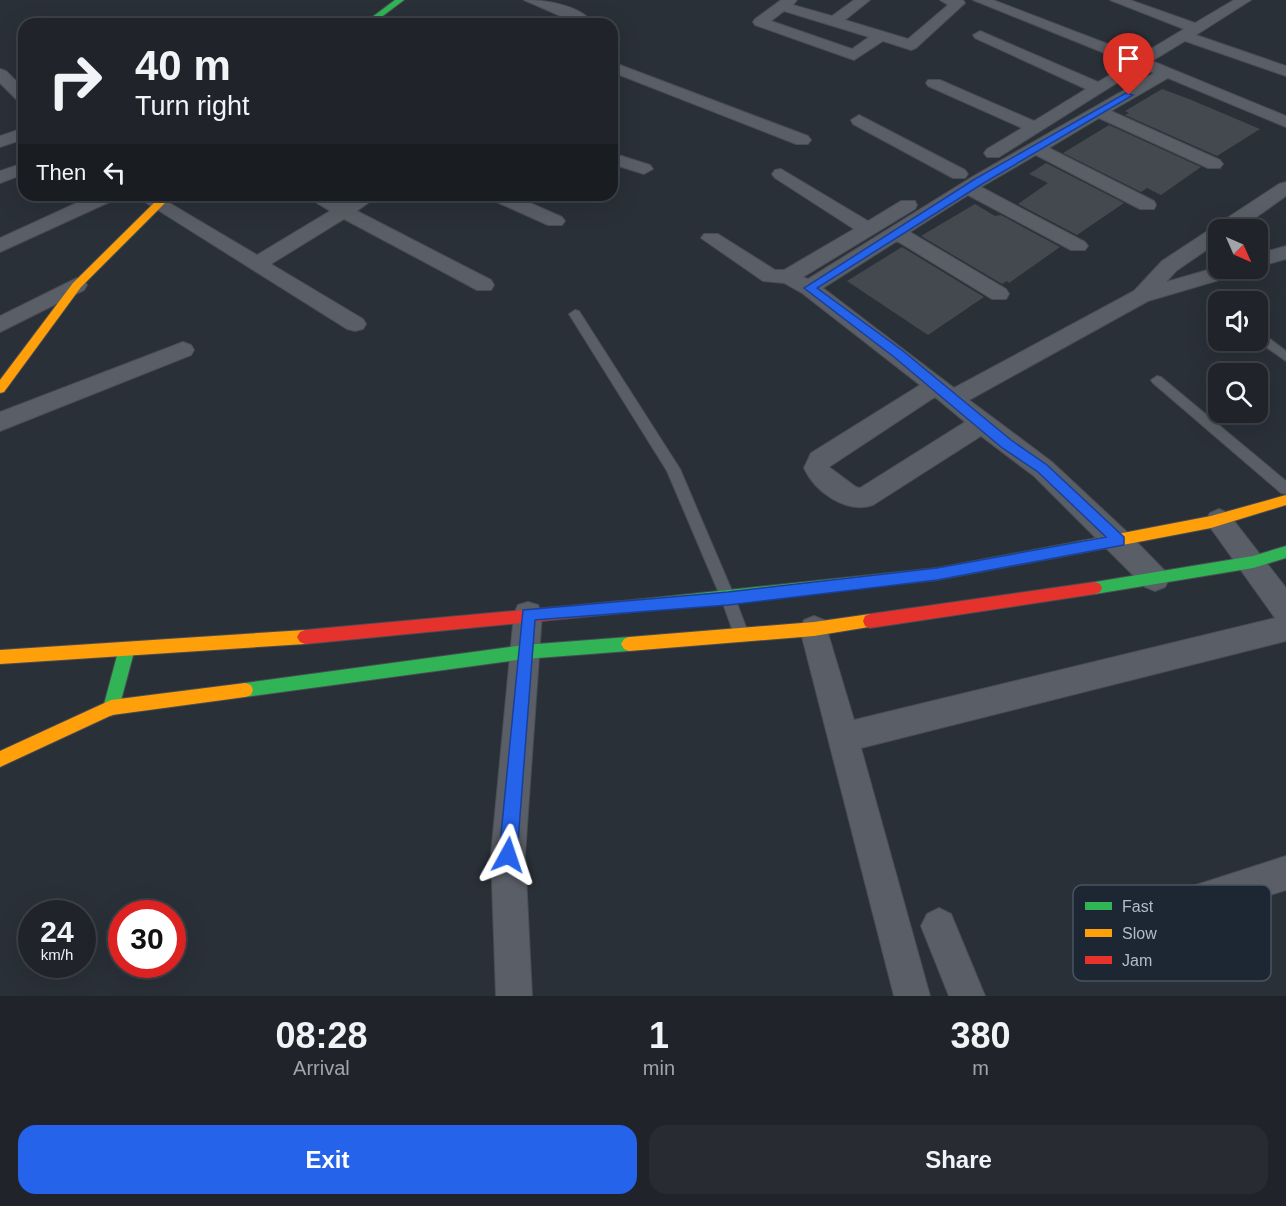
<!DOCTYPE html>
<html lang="en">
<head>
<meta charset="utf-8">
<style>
  body { margin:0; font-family:Helvetica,sans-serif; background:#282c32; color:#f1f3f6; height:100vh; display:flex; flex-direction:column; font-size:22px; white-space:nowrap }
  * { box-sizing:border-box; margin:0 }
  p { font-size:20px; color:#a2a4a8 }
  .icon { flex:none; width:33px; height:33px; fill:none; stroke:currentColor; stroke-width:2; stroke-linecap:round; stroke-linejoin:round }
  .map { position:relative; height:996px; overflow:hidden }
  .panel { display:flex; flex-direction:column; background:#20242a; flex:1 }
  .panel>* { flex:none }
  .hud { position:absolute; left:18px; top:18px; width:600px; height:183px; border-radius:18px; box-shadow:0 6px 24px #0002,0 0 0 2px #3d4147; background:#20242a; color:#f1f3f6; overflow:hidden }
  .needle { width:39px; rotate:135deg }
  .fabs { position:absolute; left:1208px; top:219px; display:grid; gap:12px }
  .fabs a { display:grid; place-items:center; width:60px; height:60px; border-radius:12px; background:#20242a; box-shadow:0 6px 24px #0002,0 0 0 2px #3d4147; font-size:30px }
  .speed { position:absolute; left:18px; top:900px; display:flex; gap:12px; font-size:30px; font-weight:700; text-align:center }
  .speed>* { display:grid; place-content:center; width:78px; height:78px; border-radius:50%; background:#20242a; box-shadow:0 6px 24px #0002,0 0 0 2px #3d4147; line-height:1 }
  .speed small { font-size:15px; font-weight:400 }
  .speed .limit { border:9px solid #d22; background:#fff; color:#111 }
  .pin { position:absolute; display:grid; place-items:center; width:51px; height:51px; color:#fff; margin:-62px -26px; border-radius:50% 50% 50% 0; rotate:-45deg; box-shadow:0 0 6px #0007 }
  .pin .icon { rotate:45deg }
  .me { position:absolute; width:66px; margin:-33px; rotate:5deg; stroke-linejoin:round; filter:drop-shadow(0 0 4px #0008) }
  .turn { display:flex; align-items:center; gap:21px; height:126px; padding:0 18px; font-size:27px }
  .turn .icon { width:78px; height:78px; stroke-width:2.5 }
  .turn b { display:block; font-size:42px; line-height:51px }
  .then { display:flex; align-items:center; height:57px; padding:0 18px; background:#0003; gap:12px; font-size:22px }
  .eta { display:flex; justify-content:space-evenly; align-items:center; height:102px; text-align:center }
  .eta b { font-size:36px; font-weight:600; line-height:42px }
  .action { display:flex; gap:12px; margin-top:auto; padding:12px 18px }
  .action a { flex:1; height:69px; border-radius:18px; background:#2563eb; color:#fff; font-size:24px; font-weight:600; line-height:69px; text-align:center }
  .action a+a { background:#282c32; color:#f1f3f6 }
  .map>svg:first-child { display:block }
</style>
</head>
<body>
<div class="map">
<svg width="1286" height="996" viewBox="0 0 1286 996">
  <rect width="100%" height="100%" fill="#2a3038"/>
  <path fill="#444950" d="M1162 89 1189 99 1260 129 1217 156 1125 115 1129 113 1125 111Z
    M1109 125 1201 167 1161 195 1147 188 1141 192 1063 153Z
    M1046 163 1124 203 1077 235 1018 204 1048 183 1029 174Z
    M975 204 995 216 1001 215 1060 247 1009 283 1007 281 1002 284 921 236Z
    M902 247 984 297 928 335 847 281Z"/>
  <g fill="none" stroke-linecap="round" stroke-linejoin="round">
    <g stroke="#484c53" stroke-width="2">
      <path id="lane" d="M575 310 579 311 680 469 735 598 749 635 746 640 741 642 736 640 721 598 667 471 569 314Z
        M1257 332 1262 333 1286 351V361L1256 340Z
        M1157 376 1161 377 1286 481V494L1281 493 1153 383 1151 380Z"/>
    </g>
    <g stroke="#484c53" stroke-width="2">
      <path id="street" d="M524 0C545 0 582 5 593 24H579Z
        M781 0H797L793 5 832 16 854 0H870L845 20 908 39 948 5 940 0H963L965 3 916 48 911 50 883 41 854 60 755 25 753 22 755 19ZM784 11 869 37 852 49 771 21Z
        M973 0H993L1139 56 1184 29 1110 0H1130L1195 23 1234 0H1251L1196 35 1286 66V76L1185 41 1152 61 1286 116V127L1168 78 1111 111 1220 160 1223 164 1220 168H1208L1099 118 1049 148 1154 201 1156 205 1154 209H1140L1036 155 981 187 1085 242 1088 246 1085 250H1071L968 195 910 232 1006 289 1009 294 1006 299H992L897 241 823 288 954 388 1134 291 1162 261 1279 184 1286 182V196L1238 230H1218V242L1176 271 1166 282 1218 267 1246 268 1243 273 1148 301 969 400 1052 462 1128 533 1165 571 1169 579 1165 587 1155 591 1145 587 1034 476 981 436 873 505C846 514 815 492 804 468L811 453 920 385 802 293 784 283 763 281 701 238 704 234H718L775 270H784L854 229 775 178 772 174 775 170 781 169 868 221 901 201H915L917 205 915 209 803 277 808 279 972 177 1154 73ZM935 397 965 422 860 488 856 487 829 467Z
        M980 31 1098 82 1117 71H1129L1131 74 999 157H987L984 153 987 149 1022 128 928 86 926 83 928 80H940L1034 121 1086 89 975 38 973 35Z
        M612 62 808 136 811 140 808 144H796L612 72Z
        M0 69 6 71 24 89V103L18 101 0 83Z
        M859 115 965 170 968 174 965 178H953L853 124 851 120Z
        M24 128V139L0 147V136Z
        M612 153 650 165 653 169 644 174 612 164Z
        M24 163V174L0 183V171Z
        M94 195H118L116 199 0 252V238Z
        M134 195H156L257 255 330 211 304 195H327L343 203 357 195H379L357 211 491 280 494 285 491 290H477L344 219 271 264 363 319 366 324 363 329 355 331 347 329Z
        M488 195H512L562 217 565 221 562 225H548L490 199Z
        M1286 246V259L1257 267V254Z
        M77 278 84 280 87 285 84 290 0 332V316Z
        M183 342 191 345 194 350 191 355 0 431V412Z
        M1219 509 1228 513 1286 588V641L861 748 930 996H894L800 629 804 620 814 616 824 620 854 720 1275 618 1210 527 1206 520 1210 513Z
        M528 602 538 605 542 614 525 855 532 996H496L491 855 514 614 518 605Z
        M1286 856V890L1205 915 1193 910 1188 898 1193 886Z
        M939 908 951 914 985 996H949L921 926 927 914Z"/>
    </g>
    <g stroke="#484c53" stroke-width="2">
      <path id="fast" d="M395 0H404L372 24H363Z
        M1081 541 1086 543 1088 547 1086 551 1081 553 937 580 643 611 638 610 636 605 638 600 643 599 937 568Z
        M1286 546V558L1253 568 1095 594 1090 592 1088 588 1090 584 1095 582 1253 556Z
        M629 637 634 639 637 644 634 649 629 651 524 659 245 697 239 695 237 690 239 685 245 683 524 645Z
        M126 645 131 647 134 652 119 708 117 713 111 716 105 713 103 708 118 652 121 647Z"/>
    </g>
    <g stroke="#484c53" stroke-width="2">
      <path id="slow" d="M162 195H173L81 287 4 392 0 393V380L73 283Z
        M1286 495V505L1211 528 1081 553 1076 551 1074 547 1076 543 1081 541 1211 516Z
        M870 614 875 616 877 621 875 626 814 636 629 651 624 649 621 644 624 639 629 637 814 622Z
        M305 630 310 632 313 637 310 642 305 644 0 664V650Z
        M245 683 251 685 253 690 251 695 245 697 112 715 0 767V751L111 700Z"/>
    </g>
    <g stroke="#484c53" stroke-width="2">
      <path id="jam" d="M1095 582 1100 584 1102 588 1100 592 1095 594 870 628 865 626 863 621 865 616 870 614Z
        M643 599 648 600 650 605 648 610 643 611 305 644 300 642 297 637 300 632 305 630Z"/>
    </g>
    <use href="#lane" fill="#5a5e66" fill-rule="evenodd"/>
    <use href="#street" fill="#5a5e66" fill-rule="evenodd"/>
    <use href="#fast" fill="#30b455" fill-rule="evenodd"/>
    <use href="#slow" fill="#ff9f0a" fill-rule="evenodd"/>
    <use href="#jam" fill="#e5322d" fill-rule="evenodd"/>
  </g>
  <path fill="#2563eb" stroke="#184099" stroke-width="1.5" d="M1126 93 1133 95 982 184 817 288 903 351 1011 440 1047 465 1124 537V545L937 580 728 605 535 620 517 855 514 862 508 864 501 862 499 855 523 610 728 592 937 568 1106 537 1038 472 1001 447 894 357 804 288 975 179Z"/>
  <rect x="1073" y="885" width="198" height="96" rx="9" fill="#1d2633" stroke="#4a5360" stroke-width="1.5"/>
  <rect x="1085" y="902" width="27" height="8" fill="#30b455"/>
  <rect x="1085" y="929" width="27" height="8" fill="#ff9f0a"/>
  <rect x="1085" y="956" width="27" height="8" fill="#e5322d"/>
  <g font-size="16" fill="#b4bcc9">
    <text x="1122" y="912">Fast</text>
    <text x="1122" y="939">Slow</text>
    <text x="1122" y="966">Jam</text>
  </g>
</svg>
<div class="fabs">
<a><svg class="needle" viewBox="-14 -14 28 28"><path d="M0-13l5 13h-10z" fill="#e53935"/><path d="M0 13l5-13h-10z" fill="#a2a4a8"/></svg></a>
<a><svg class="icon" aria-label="sound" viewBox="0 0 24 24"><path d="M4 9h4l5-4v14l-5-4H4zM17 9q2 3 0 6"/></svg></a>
<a><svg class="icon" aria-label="search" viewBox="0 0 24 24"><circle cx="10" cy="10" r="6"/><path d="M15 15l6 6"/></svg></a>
</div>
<div class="speed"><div>24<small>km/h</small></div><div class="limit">30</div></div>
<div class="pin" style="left:1129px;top:95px;background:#d93025"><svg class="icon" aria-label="arrive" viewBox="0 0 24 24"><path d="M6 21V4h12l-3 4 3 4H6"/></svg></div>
<svg class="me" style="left:508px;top:855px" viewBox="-20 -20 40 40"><path d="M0-17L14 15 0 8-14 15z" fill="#2563eb" stroke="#fff" stroke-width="4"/></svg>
<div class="hud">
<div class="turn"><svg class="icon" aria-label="right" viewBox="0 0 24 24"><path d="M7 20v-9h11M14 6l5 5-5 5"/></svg><div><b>40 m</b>Turn right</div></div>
<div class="then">Then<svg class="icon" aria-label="left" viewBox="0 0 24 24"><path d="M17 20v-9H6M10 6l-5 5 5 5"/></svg></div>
</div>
</div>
<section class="panel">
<div class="eta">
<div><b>08:28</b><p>Arrival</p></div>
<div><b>1</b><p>min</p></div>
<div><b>380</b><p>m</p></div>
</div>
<div class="action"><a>Exit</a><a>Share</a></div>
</section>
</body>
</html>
